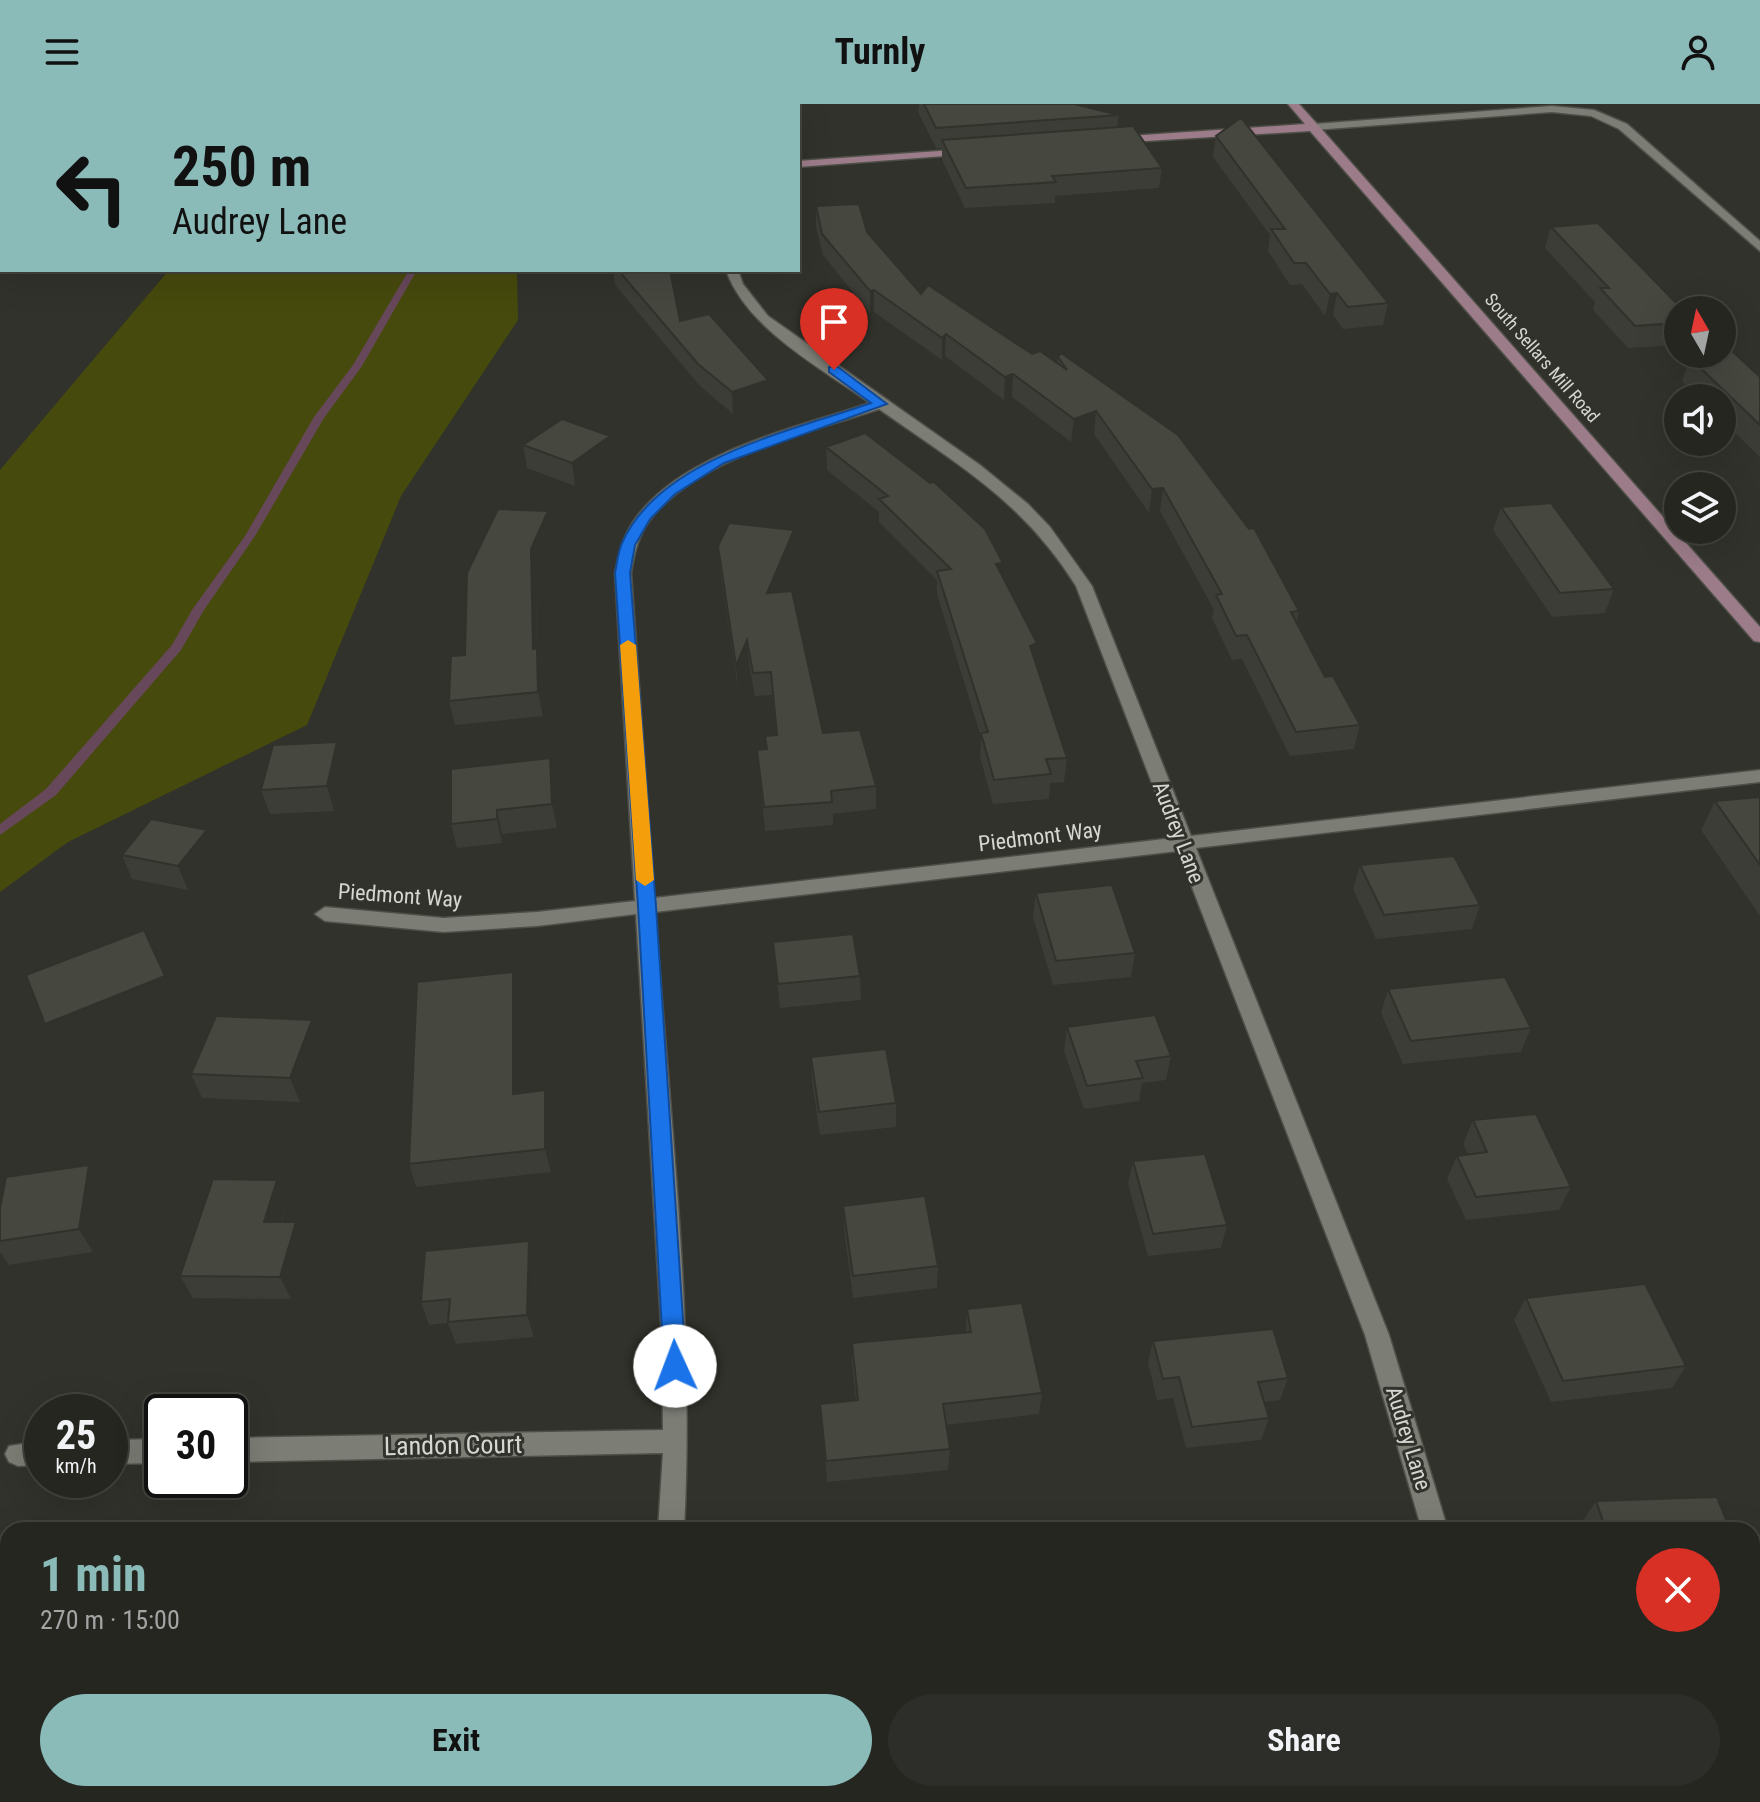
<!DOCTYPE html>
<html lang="en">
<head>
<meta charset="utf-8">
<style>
  body { margin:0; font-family:"Roboto Condensed",sans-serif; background:#2d2e29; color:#f1f3f6; height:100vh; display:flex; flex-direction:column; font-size:30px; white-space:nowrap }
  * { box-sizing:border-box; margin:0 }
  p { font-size:26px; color:#a3a5a5 }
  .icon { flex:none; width:44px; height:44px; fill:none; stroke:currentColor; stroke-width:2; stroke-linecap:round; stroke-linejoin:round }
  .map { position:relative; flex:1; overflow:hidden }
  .sheet { position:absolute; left:0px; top:1418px; width:1760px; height:280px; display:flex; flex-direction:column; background:#252620; border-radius:24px 24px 0 0; box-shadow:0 8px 32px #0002,0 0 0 2px #42433e }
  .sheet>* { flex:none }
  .guide { position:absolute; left:0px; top:0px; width:800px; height:168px; box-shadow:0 8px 32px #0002,0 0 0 2px #42433e; background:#8bbbb9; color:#111; overflow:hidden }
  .needle { width:52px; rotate:351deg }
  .buttons { position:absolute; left:1664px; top:192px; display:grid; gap:16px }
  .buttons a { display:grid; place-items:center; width:72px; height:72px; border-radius:50%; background:#252620; box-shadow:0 8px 32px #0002,0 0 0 2px #42433e; font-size:40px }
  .speed { position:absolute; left:24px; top:1290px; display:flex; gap:16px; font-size:40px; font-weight:700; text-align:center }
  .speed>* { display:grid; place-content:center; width:104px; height:104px; border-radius:50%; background:#252620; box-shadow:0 8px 32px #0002,0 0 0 2px #42433e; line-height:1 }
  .speed small { font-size:20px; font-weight:400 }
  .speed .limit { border:4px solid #111; border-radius:12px; background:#fff; color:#111 }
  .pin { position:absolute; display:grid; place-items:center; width:68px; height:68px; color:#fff; margin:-82px -34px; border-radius:50% 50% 50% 0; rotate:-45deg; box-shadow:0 0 8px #0007 }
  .pin .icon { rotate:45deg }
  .me { position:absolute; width:88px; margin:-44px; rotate:358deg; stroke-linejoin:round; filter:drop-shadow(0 0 6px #0008) }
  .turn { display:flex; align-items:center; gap:28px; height:168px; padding:0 40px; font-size:36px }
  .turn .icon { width:104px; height:104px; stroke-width:2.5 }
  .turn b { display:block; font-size:56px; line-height:68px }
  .round { display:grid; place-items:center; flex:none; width:84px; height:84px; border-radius:42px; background:#2d2e29 }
  .head { display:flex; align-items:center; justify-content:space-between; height:136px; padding:0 40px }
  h1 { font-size:48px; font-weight:700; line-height:60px; color:#8bbbb9 }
  .action { display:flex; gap:16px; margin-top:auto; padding:16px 40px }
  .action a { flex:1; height:92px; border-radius:48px; background:#8bbbb9; color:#111; font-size:32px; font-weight:700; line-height:92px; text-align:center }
  .action a+a { background:#2d2e29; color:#f1f3f6 }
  header { display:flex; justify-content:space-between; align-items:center; height:104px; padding:0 40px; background:#8bbbb9; color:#111; font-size:36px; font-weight:700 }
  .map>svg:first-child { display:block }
</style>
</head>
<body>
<header><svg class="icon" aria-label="menu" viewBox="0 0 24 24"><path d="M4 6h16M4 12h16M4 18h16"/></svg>Turnly<svg class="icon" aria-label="person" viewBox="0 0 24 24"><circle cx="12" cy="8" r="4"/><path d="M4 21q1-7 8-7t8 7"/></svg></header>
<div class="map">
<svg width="1760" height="1698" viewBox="0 0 1760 1698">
  <rect width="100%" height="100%" fill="#31322b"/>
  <path fill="#474a0d" d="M169 166H517L518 216 401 392 307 621 68 738 0 788V366Z"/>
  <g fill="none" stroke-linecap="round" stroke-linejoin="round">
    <path fill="#67485a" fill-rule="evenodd" d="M409 166H417L362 262 324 314 255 432 204 506 181 546 56 691 0 731V720L46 685 172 541 192 506 245 432 314 313 353 261Z"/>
    <g stroke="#4e4f48" stroke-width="3">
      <path id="street" d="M1552 2 1594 6 1627 20 1760 137V147L1619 25 1591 12 1552 8 1314 26 1309 23 1314 20Z
        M726 166H738L743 180 768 212 980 361 1028 400 1050 423 1092 482 1191 732 1760 666V678L1196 744 1389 1231 1448 1426H1422L1365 1231 1178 747 655 808C670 1013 695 1220 684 1426H658L663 1349 230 1358V1334L663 1326 662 1236 636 810 537 822 444 828 325 817 315 810 325 803 444 814 537 808 635 797 615 469C619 451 623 433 633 418 679 349 796 324 870 299 821 264 746 224 726 166ZM879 305C958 361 1023 397 1076 482L1173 734 654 794 631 469C634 451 638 432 649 417 698 353 806 330 879 305Z
        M162 1335V1359L110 1360V1336Z
        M42 1337V1361L18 1362 9 1358 5 1350 9 1342Z
        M603 1690H633L631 1698H601Z
        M1463 1690H1493V1698H1463Z"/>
    </g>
    <g stroke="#4e4f48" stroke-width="3">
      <path id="secondary" d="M1288 0H1299L1318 21 1760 523V538L1754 537 1310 27 1114 39 1108 36 1114 33 1305 20Z
        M967 45 971 46V50L798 63V57Z
        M0 51H2V57H0Z"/>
    </g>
    <use href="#street" fill="#7c7d75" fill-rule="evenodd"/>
    <use href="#secondary" fill="#9c7c89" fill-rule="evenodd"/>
  </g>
  <path fill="#3c3d36" d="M494 0H628L627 2Z
    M919 0H1074L1119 11 1117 24 1162 64 1159 84 1055 92V99L965 104 942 56V44H936L918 8Z
    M1216 32 1388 199 1383 221 1343 225 1333 211 1325 212 1302 180 1290 181 1268 147 1270 131 1213 53Z
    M816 102 867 128 921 190 1032 250 1057 259 1058 253 1299 507 1297 518 1325 573 1360 621 1354 645 1290 652 1242 555 1232 556 1212 514 1214 506 1160 407 1149 409 1094 330 1071 338 1012 293 1004 296 945 252 942 256 874 208 870 209 823 151 816 123Z
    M1551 123 1678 206V241L1628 244 1593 206 1595 198 1545 144Z
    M613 166H670L680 217 769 298 733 310 700 282 615 181Z
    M1724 251 1760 273V353L1722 316V294H1700L1682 277 1690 254Z
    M523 341 613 355 575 382 527 364Z
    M826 343 1002 473 1035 559 1067 654 1064 678 1050 679 1049 695 993 700 980 653 981 633 937 490V476L879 418V408L827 366Z
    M1501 403 1614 485 1605 509 1552 513 1493 426Z
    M548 407 552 431 536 468 537 544 542 568 543 612 455 621 449 597 465 551Z
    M794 426 795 449 778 488 823 629 876 682V705L833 710V721L765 727 757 646 766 645 765 632 776 631 772 591 755 592 749 560 738 585 720 465 718 442Z
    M550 654 554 678 557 724 502 730V739L457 744 451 720Z
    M344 662 334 707 270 710 261 686Z
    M1760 693V812L1701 726 1715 697Z
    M207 726 216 750 188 786 132 775 122 751Z
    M1360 761 1480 801 1472 825 1376 835 1353 785Z
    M1036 789 1135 849 1131 873 1053 881 1033 813Z
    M773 838 860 872 861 896 780 904Z
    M1388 885 1531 924 1521 948 1403 960 1381 909Z
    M519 892V989L545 986 550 1010 551 1068 416 1083 409 1060Z
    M1067 923 1171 952 1166 976 1142 979 1139 997 1084 1005 1064 947Z
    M321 940 300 998 202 994 191 970Z
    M811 953 896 999V1023L820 1031 812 977Z
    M1473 1016 1571 1083 1559 1106 1466 1116 1447 1075 1457 1052 1468 1050 1463 1040Z
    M1133 1057 1227 1121 1221 1144 1148 1152 1128 1080Z
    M102 1084 93 1148 9 1161 0 1148V1104Z
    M287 1099 282 1118 306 1141 291 1195 193 1194 180 1172Z
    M843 1102 938 1162 937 1184 853 1194 844 1125Z
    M529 1137 536 1160 534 1233 456 1240 448 1219 429 1221 421 1198Z
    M1526 1194 1686 1262 1672 1284 1551 1298 1514 1216Z
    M967 1205 1042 1289 1039 1310 946 1321 950 1345 948 1366 827 1378 820 1300 856 1297 852 1261V1239L966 1228Z
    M1153 1237 1288 1274 1280 1296 1264 1298 1269 1314 1261 1336 1186 1344 1173 1294 1157 1296 1148 1259Z
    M1596 1397 1730 1426H1585L1582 1418Z
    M8 1514V1675H0V1523Z
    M1657 1690H1752L1760 1698H1659Z"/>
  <path fill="#31322c" d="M2 154V166H43L45 172 0 210V155Z
    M874 186V208L870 209V187Z
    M1337 189 1333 211 1325 212 1330 190Z
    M946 230 945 252 942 256V234Z
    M1013 270 1012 293 1004 296 1005 273Z
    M768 276 769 298 733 310 732 288Z
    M1096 307 1094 330 1071 338 1074 315Z
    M610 332 613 355 575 382 572 359Z
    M1163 384 1160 407 1149 409 1152 385Z
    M548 407 552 431 536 468 537 569 533 545 531 445Z
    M794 426 795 449 768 512 767 489Z
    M1003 459 1002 483 996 460Z
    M747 536 749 560 738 585 736 562Z
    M1037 539 1035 563 1030 542Z
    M537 544 542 568 543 612 538 588Z
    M337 638 344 662 334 707 327 682Z
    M550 654 554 678 557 724 552 700Z
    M497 706 502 730V739L497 715Z
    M207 726 216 750 188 786 178 762Z
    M513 868 519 892V1013L513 990Z
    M165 872 176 896 59 944 45 920Z
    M312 916 321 940 300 998 290 974Z
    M545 986 550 1010 551 1068 545 1045Z
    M89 1061 102 1084 93 1148 79 1125Z
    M277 1076 287 1099 274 1141 264 1118Z
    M296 1118 306 1141 291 1195 280 1173Z
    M529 1137 536 1160 534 1233 527 1211Z
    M445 1690H452L457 1698H443Z"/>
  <path fill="#46473f" stroke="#31322c" stroke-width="2" d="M924 0H1074L1119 11 936 24Z
    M1239 15H1242L1388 199 1348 203 1337 189 1330 190 1306 159H1294L1271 125H1285L1216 32Z
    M1133 22 1162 64 1052 72 1056 78 966 84 942 36Z
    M859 100 867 128 921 190 928 181 1032 250 1040 247 1067 266 1058 253 1061 249 1178 331 1249 425 1254 424 1299 507 1291 508 1325 573 1333 572 1360 621 1296 628 1247 531 1236 532 1216 491 1222 490 1163 384 1152 385 1096 307 1074 315 1013 270 1005 273 946 230 942 234 874 186 870 187 822 130 816 102Z
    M1598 119 1683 206H1678V219L1635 222 1600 184H1609L1551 123Z
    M0 129H2V154L0 155Z
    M618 166H670L680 217 709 210 768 276 732 288 698 260Z
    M1730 245 1760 273V321L1690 254 1724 251Z
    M562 315 610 332 572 359 523 341Z
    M865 329 930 379 934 378 985 425 1003 459 996 460 1037 539 1030 542 1067 654 1046 655 1051 670 994 676 981 629 988 628 937 467 951 465 879 395 888 392 826 343Z
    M1551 399 1614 485 1560 489 1501 403Z
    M498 405 548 407 531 445 533 545 537 544 538 588 449 597 451 552 465 551 467 469Z
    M729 419 794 426 767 489 792 487 823 629 860 626 876 682 831 687 832 698 764 703 757 646 767 645 765 632 777 631 771 568 753 569 747 536 736 562 718 442Z
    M337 638 327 682 261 686 273 641Z
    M550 654 552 700 497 706V715L451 720V665Z
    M1760 693V761L1715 697Z
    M151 715 207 726 178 762 122 751Z
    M1454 752 1480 801 1384 811 1360 761Z
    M1112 781 1135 849 1056 857 1036 789Z
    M144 826 165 872 45 920 26 871Z
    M853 830 860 872 778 880 773 838Z
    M513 868V990L545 986V1045L409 1060 417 878Z
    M1505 873 1531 924 1411 937 1388 885Z
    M1155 911 1171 952 1136 957 1143 974 1087 982 1067 923Z
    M216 912 312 916 290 974 191 970Z
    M886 945 896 999 819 1008 811 953Z
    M1536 1010 1571 1083 1476 1093 1457 1052 1487 1048 1473 1016Z
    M1205 1050 1227 1121 1153 1130 1133 1057Z
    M89 1061 79 1125 0 1137V1104L6 1073Z
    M213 1075 277 1076 264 1118H296L280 1173 180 1172Z
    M925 1092 938 1162 853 1172 843 1102Z
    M529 1137 527 1211 448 1218 450 1195 421 1198 425 1147Z
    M1645 1180 1686 1262 1563 1277 1526 1194Z
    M1022 1199 1042 1289 943 1300 950 1345 826 1357 820 1300 858 1296 852 1239 971 1228 967 1205Z
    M1273 1225 1288 1274 1258 1278 1269 1314 1192 1323 1179 1273 1163 1275 1153 1237Z
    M1717 1393 1730 1426H1606L1596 1397Z
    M1752 1482 1758 1499H1752Z
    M8 1514V1649H0V1523L3 1515Z
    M1752 1667H1756L1760 1685V1698H1679L1678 1690H1752Z
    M355 1690H445L443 1698H352Z
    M816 1690H905L904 1698H815Z
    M280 1691 321 1698H277Z"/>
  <path fill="#1a73e8" stroke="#114b97" stroke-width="2" d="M829 263H838L887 300 724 359 675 390 650 415 635 441 630 469 656 802 686 1262 683 1269 675 1272 667 1269 664 1262 638 802 615 469C617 459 618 448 622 439 659 355 791 327 871 299L829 268Z"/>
  <path fill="#f59e0b" d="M628 536 636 541 654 776 645 782 636 776 620 541Z"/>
  <g text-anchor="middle" stroke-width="6" stroke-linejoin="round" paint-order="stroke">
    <g font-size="18" fill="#d6d7d2" stroke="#31322b">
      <text transform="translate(1542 254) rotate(49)" y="6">South Sellars Mill Road</text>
    </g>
    <g font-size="22" fill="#d6d7d2" stroke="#31322b">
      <text transform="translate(1179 728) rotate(69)" y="8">Audrey Lane</text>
      <text transform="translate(1040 732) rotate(-7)" y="8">Piedmont Way</text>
      <text transform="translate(400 791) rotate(4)" y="8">Piedmont Way</text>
      <text transform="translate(1409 1334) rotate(73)" y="8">Audrey Lane</text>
    </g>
    <g font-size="26" fill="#d6d7d2" stroke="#31322b">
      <text transform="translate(453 1341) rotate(-1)" y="9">Landon Court</text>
    </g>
  </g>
</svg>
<div class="buttons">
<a><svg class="needle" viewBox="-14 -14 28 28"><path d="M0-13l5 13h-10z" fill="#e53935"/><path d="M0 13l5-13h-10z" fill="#a3a5a5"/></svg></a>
<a><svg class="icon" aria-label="sound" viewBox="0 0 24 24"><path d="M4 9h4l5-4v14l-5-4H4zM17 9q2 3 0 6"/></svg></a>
<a><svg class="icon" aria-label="layers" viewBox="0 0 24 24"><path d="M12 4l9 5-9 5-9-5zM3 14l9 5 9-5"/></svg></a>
</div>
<div class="speed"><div>25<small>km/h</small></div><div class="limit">30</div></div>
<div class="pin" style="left:834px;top:266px;background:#d93025"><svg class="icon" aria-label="arrive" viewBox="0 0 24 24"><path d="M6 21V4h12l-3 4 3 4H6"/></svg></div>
<svg class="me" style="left:675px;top:1262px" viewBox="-20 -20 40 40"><circle r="19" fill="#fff"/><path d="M0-13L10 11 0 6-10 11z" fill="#1a73e8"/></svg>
<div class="guide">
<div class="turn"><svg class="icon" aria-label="left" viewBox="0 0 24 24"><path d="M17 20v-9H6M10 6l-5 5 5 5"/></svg><div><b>250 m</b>Audrey Lane</div></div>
</div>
<section class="sheet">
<div class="head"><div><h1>1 min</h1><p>270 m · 15:00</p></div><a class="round" style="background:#d93025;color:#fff"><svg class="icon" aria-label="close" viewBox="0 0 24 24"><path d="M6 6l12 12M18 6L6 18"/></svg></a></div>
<div class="action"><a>Exit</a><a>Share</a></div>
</section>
</div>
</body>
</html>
